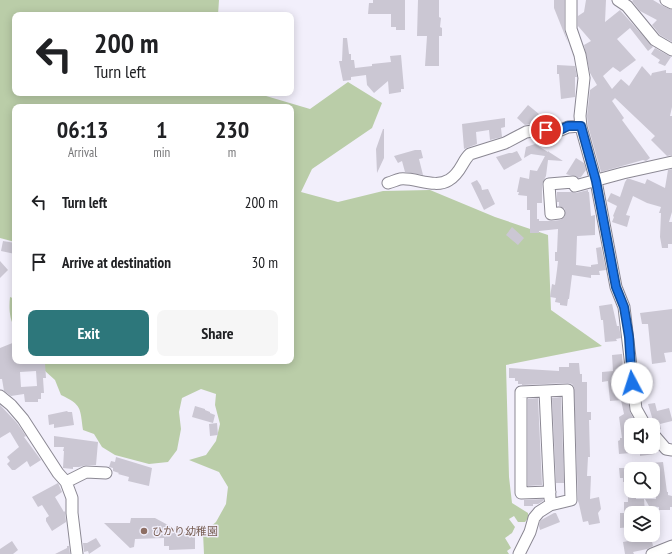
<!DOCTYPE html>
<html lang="en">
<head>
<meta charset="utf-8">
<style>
  body { margin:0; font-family:"PT Sans Narrow","Noto Sans JP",sans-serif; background:#f6f6f6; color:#202124; height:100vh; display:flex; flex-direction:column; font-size:15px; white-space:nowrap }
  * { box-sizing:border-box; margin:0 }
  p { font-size:13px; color:#757577 }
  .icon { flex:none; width:22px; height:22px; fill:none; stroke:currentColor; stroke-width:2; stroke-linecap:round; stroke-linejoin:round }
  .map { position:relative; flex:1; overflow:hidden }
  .drawer { position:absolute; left:12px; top:104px; width:282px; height:260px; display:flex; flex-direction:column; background:#fff; border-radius:8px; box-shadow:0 2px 10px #0003 }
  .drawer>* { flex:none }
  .guide { position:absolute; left:12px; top:12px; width:282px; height:84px; border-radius:8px; box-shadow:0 2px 10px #0003; background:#fff; color:#202124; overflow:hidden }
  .fabs { position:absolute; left:624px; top:418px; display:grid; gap:8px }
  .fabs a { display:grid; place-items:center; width:36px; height:36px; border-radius:8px; background:#fff; box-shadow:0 2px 10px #0003; font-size:20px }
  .pin { position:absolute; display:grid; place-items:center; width:34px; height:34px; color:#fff; margin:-17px; border:2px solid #fff; border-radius:50%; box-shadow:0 1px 4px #0007 }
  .me { position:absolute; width:44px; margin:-22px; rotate:355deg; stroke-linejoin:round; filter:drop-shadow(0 0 3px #0008) }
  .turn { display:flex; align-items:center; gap:14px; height:84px; padding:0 16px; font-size:18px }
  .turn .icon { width:52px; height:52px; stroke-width:2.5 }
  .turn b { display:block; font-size:28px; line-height:34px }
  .eta { display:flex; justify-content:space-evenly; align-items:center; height:68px; text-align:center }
  .eta b { font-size:24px; font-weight:600; line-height:28px }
  .primary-button { display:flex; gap:8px; margin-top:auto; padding:8px 16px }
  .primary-button a { flex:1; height:46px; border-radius:8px; background:#2d777b; color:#fff; font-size:16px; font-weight:600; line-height:46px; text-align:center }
  .primary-button a+a { background:#f6f6f6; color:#202124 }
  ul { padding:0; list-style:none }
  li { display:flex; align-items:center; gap:12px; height:60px; padding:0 16px }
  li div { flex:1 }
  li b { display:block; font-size:15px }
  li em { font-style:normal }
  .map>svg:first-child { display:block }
</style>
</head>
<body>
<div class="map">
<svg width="672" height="554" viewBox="0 0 672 554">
  <rect width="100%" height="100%" fill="#f2effb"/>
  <path fill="#bacda8" d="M0 0H219L218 15H15V93H256L310 109 348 82 382 103 372 128 312 169 301 192 338 202 383 191 430 190 495 217 548 235 551 310 602 346 506 365 509 477 512 503 528 513V518L525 522H518L514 516 509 519 515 527 512 533 505 538 511 548 507 551 509 554H204L203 533 216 522 226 504 228 487 219 472 189 460 206 455 216 441 220 424 215 405 216 394 201 389 182 398 179 412 181 429 177 450 168 462 149 464 115 455 102 447 94 434 83 430C80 408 82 405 61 395L55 380 44 370 38 361H291V107H15V242L0 238Z
    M10 297 15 299V328C9 319 9 307 10 297Z"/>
  <path fill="#cbc7d3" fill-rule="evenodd" d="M373 0H405V30H396V27H391V14H368L369 3H373Z
    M418 0H439V17L441 18 440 27 442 28V36H439V66H425L427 36H417Z
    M554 0H564V29L568 43 554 8Z
    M586 0H606L605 22 620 10 653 47 648 51 630 28 617 39 636 60 620 72 613 67 603 76 612 89 621 79 629 86 642 66 651 76 652 73 666 70V73H672V107L670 116H672V155L667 156 651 140 655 136 615 98 612 101 624 118 622 120 650 158 646 161 643 160 601 172 588 126 587 116 590 90 597 85 590 73 584 45 591 41 578 26V16L584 12Z
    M633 0H653L663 6 672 10V42L660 35 652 25 657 20 640 11 632 1Z
    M343 38H347L349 54H351V60H354L355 68 372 66V64L391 62 390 56 401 55 404 89H401V92L389 94 388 81 374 93 367 85 366 75 351 77V80L343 81 339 61H342Z
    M655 48 671 57 665 66 658 63 660 60 651 54Z
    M557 65 575 66 577 77H575V97L561 99 559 74H557Z
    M528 105 539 114 530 124 525 125 517 118Z
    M505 118V127L501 128 502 137 490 140 489 130 476 132 477 144 464 149 462 124Z
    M383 129H384V158L377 173 376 149Z
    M535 144 548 152 549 151V152L563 161 548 160 546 176 542 184V203H537V219H539V221H552L560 220 565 216V209L559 206V202H557V192H571L576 193 588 190V192H589L591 216 595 215V235L577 236 576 265 591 267V265L598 264 596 248 601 247 606 270 599 271 600 275H591V278L572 275 569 299H568L567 306 560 305V303L555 302 556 298 550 297 552 284 555 285 557 270 558 261H555V252H557L558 229 539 231V233H530V210H527V196L518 195 519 192H517L520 177 529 179 530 170 537 171 545 156 531 154 524 158 526 147Z
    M415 150H421L423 158 419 159 423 175 405 172 402 161 398 163 394 156Z
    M517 151 522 160 504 170 496 157 509 153H512Z
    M576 158 584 163 586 170 581 177 578 178 576 176 569 175 566 174Z
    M672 169V212L669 222H672V244H668V248H662L660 237 661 213H659L661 207 647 203 633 196 626 215 630 216 627 227 612 222 614 217 613 216 617 206 607 201 611 193 620 197 625 182 627 179H630L645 184 647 179 665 188 668 170Z
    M477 180 481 186 482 190 488 189 495 204 484 210 471 183Z
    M512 227 524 238 518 245 506 235Z
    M3 241 15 243V254L1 251Z
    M0 261 8 270 0 278Z
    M612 304 617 326H619L621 338 616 339 617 341 605 342 603 320H601L599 306Z
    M672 309V352L664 353 666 362 652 364 648 324H642L640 313Z
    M15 342V361H33L34 364 45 363 46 378H43L44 393H41V399H38V402H25L24 394 11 396 4 391 2 379H0V348ZM36 371 37 386 21 387 20 372Z
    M622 354 623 370H624L625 400 628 399 630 412 637 425H631V453L619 454 618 441 620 440V438H622L619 417 624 414 621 400H622L610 401 608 381 602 382V372L613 371 612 355Z
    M569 363H579L580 374H582V382H587V412H591V420H589L590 457H588L587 476H591L590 499 599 497 601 509 598 513 600 523 589 525 588 521 583 522 579 504H581H579L578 501 574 387 572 384 568 383 522 385V384H518V381H515V378H509V368L559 371V367H569Z
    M561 397 564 483H556L552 398Z
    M538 398 542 485 528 486V399Z
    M655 403 657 411 669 408 672 419V421L660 424 661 429 658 430 655 427 648 404Z
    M0 405 17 423 26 436 24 437 41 460 30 467 27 461 15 470H12L7 464 10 461 7 457 19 447 10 432 0 438Z
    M195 406 205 409V410L210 412V413L215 415 213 423 192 417Z
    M67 411 68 412H72L74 425 54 428V424L49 425 48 415Z
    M217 423 218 435 210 436 209 424Z
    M54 436 98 442 96 465H86L79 467H73V469L63 468 64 451H63L64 447H54Z
    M640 447H655V454L640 456Z
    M116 457 152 468 149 486 128 481 129 477 118 474 119 473 113 471V468L109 467 111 461 115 462Z
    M663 462 667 492H668V495L672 496V507H670V510H659V507L649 506 645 499H656V484H653V469H638V464Z
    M619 468H629V473H631V481L623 482V478H620Z
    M58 483 62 492 55 497 64 512 65 511 66 522 52 531 46 521V518L49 516 42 505 38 507 32 497Z
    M628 491H636V499H644L645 513H631V527L620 528V513H624V502H628Z
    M543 499V501L538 504H533V506H524V500Z
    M554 513H556L560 522 540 530 539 526 540 521 543 519Z
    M131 518H155L179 531V528L190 536H195V549L169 550V546H164V538L135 539 134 547 130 548 104 523H130Z
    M651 537 653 546 647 549 633 552 634 554H625L623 542Z
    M96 538 101 546 89 554 88 551 84 552 83 543H87Z
    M12 541 18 550 13 554H0V549Z
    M67 546H69L70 554H55L67 548Z"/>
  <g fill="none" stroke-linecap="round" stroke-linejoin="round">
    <g stroke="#8b8893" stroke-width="13">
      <path id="minor" d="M571 0V29L580 55 584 78 580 116 581 127 596 181 616 287 624 307 636 409 645 425
        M618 0 627 6 655 40 672 50
        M666 0 672 3
        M388 183C392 182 396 180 400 179 415 177 435 189 449 180 461 173 462 161 470 154L505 143 526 132 546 129 556 132 568 127 581 126
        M559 213 551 214 549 184 573 182 575 186 623 173 672 162
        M545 391 550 499
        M0 396 11 405 23 419 58 473 66 482 72 498V513L77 554
        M653 434 666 449 672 450
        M66 482 86 472 106 473
        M519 554 530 532 534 518 539 512 550 505 571 500 568 390 521 392V493L550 492
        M652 554 672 546"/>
    </g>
    <use href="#minor" stroke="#fff" stroke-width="11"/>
  </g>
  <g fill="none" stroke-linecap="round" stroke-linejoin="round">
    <g stroke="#114b97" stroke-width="10">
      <path id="route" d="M546 130 556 132 568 126H581L596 181 616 287 624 307 629 337 632 383"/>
    </g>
    <use href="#route" stroke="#1a73e8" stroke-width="7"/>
  </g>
  <circle fill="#8d6e63" stroke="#f2effb" stroke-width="1.5" cx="144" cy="531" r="4"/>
  <g text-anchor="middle" stroke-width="3" stroke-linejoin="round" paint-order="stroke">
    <g font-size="11" fill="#785e54" stroke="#f2effb" text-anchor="start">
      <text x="152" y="535">ひかり幼稚園</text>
    </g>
  </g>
</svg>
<div class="fabs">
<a><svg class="icon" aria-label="sound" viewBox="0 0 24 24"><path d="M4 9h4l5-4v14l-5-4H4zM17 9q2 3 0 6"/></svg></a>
<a><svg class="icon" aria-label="search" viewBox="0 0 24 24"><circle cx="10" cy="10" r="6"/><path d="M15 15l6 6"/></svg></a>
<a><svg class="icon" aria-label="layers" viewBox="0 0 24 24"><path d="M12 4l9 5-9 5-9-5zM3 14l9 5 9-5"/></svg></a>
</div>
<div class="pin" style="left:546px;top:130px;background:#d93025"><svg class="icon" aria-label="arrive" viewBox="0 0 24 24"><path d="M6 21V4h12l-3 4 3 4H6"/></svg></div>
<svg class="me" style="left:632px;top:383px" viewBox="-20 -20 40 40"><circle r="19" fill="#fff"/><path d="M0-13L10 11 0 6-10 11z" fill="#1a73e8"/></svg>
<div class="guide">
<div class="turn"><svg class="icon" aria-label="left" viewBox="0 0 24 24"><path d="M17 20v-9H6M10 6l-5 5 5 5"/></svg><div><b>200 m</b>Turn left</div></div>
</div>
<section class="drawer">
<div class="eta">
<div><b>06:13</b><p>Arrival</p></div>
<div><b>1</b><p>min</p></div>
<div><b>230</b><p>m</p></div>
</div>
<ul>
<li><svg class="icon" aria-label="left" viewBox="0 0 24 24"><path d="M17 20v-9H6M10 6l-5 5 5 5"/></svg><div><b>Turn left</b></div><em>200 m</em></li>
<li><svg class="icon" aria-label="arrive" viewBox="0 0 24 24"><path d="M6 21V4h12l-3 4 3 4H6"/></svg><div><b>Arrive at destination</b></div><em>30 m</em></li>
</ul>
<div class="primary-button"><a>Exit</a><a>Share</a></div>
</section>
</div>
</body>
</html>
